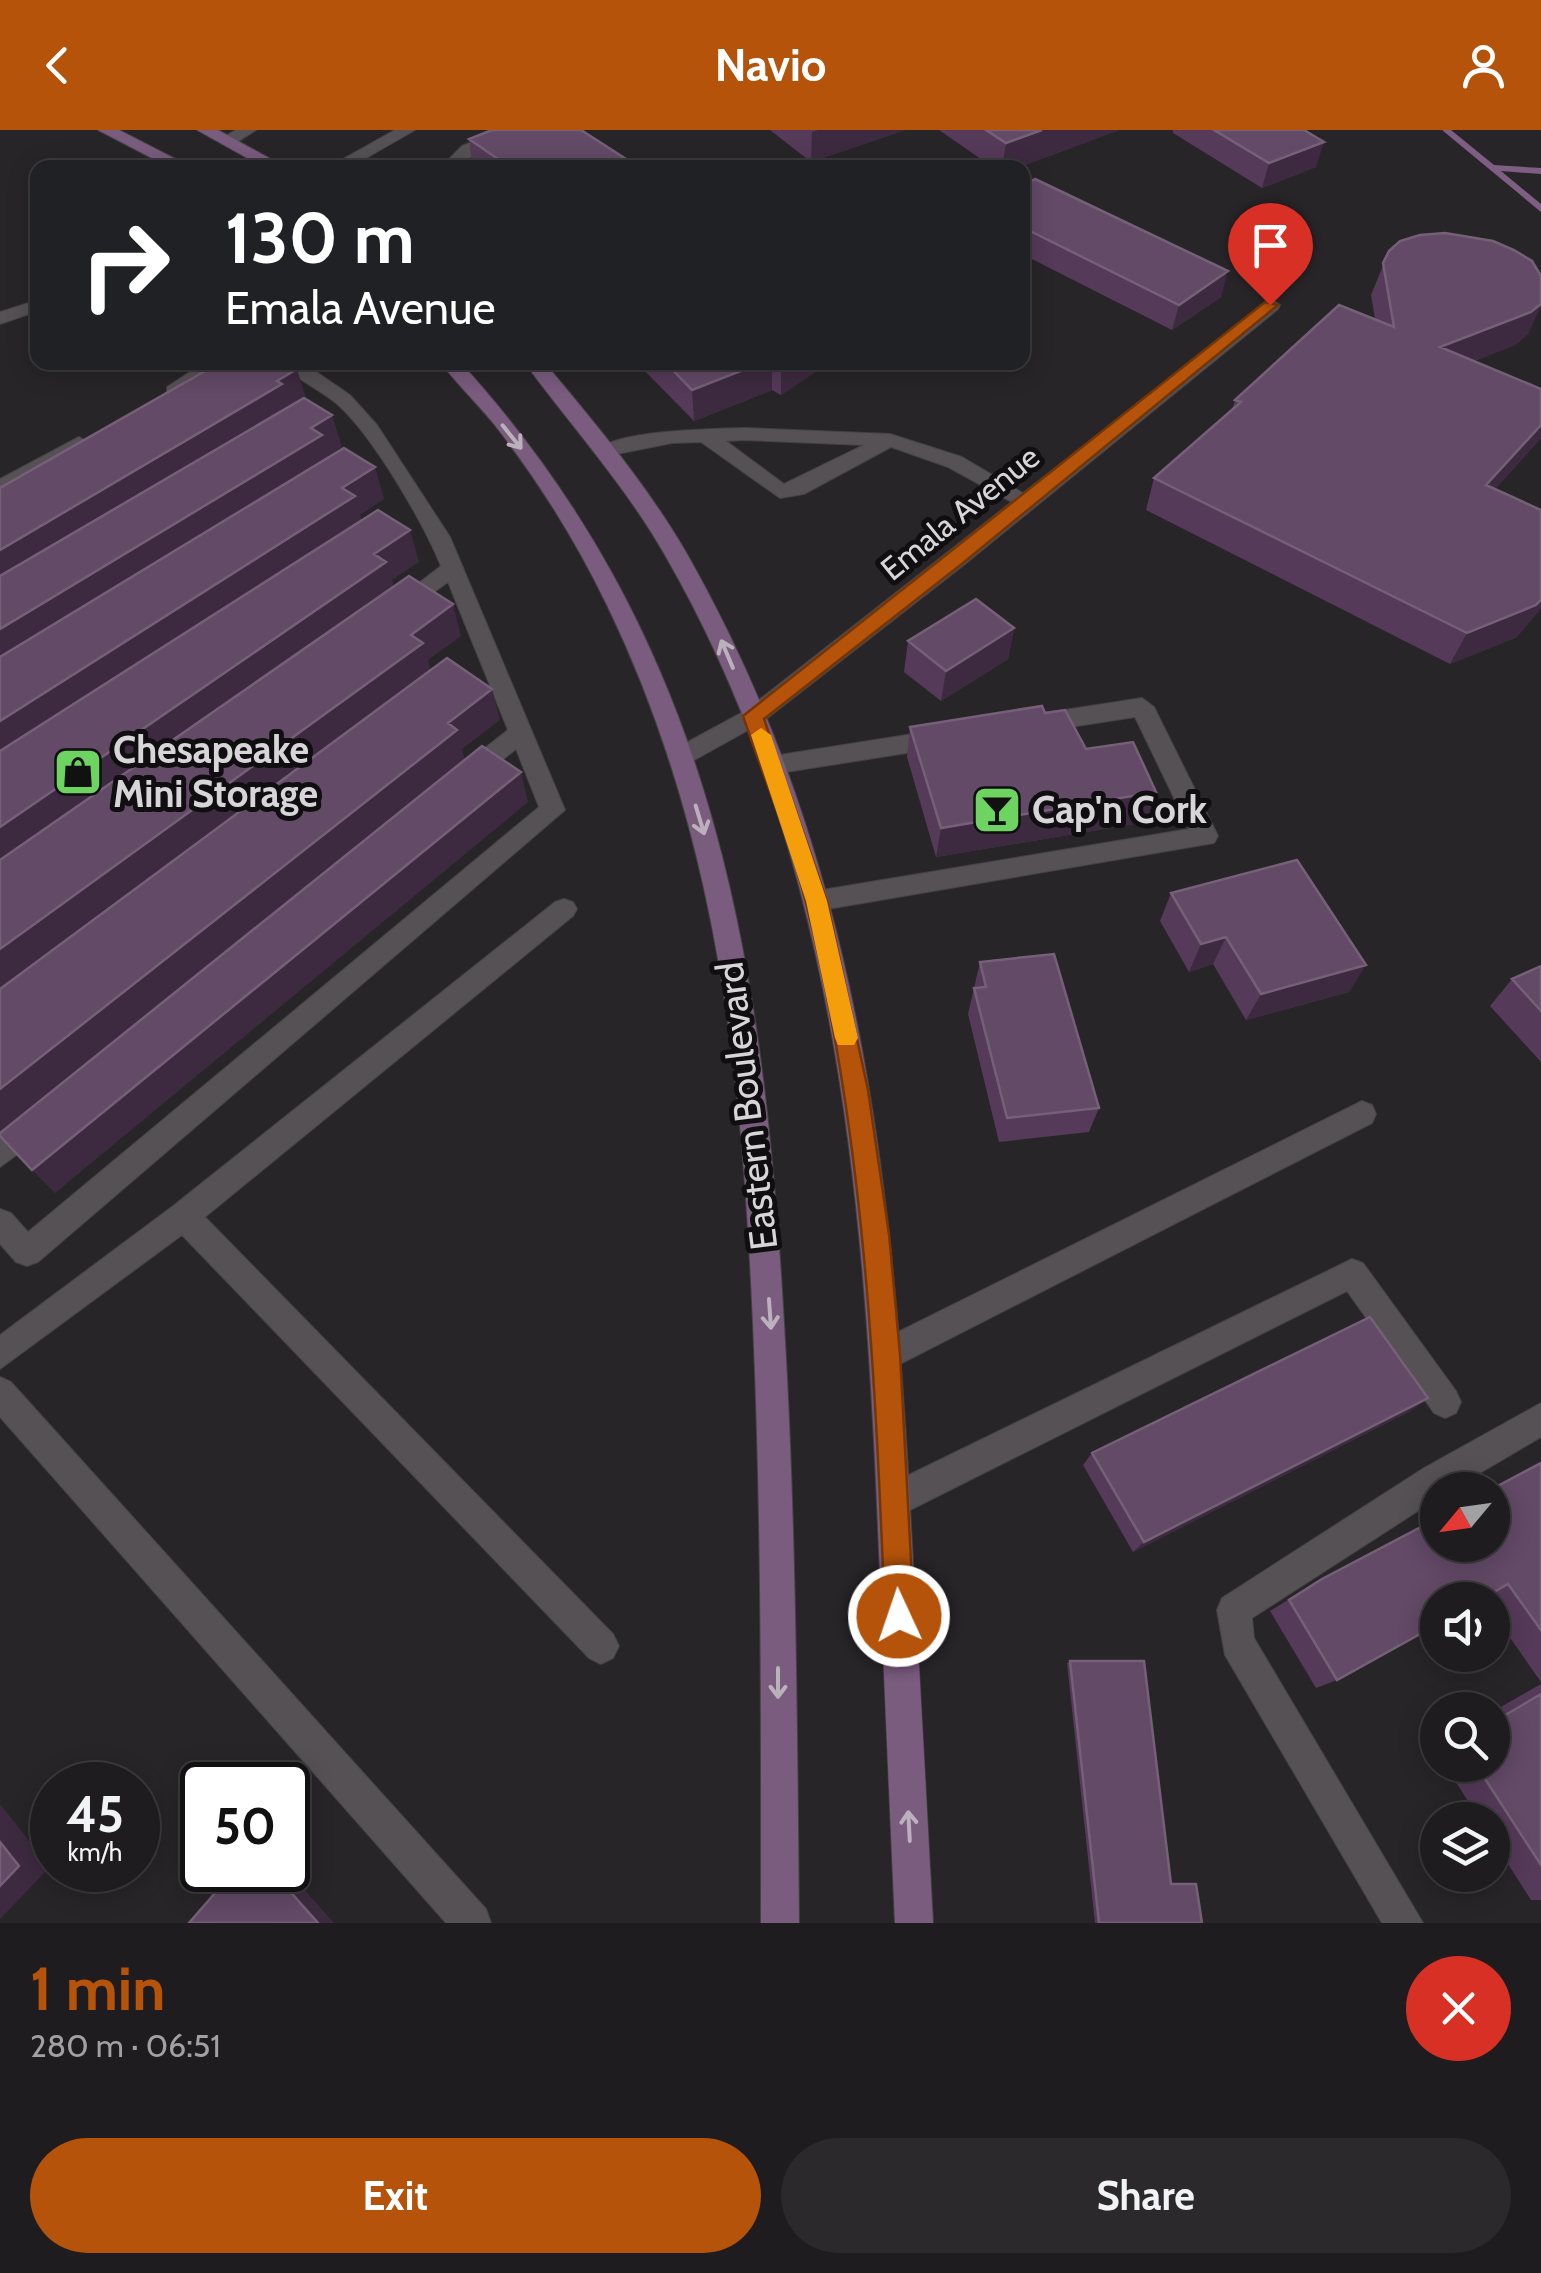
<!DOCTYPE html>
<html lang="en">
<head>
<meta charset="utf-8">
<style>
  body { margin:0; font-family:Cabin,sans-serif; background:#2b292b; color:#f1f3f6; height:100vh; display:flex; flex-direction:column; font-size:38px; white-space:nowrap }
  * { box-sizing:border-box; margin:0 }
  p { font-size:32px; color:#a1a1a4 }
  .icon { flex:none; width:55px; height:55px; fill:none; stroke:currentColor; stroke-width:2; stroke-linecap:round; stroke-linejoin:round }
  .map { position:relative; height:1793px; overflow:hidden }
  .details { display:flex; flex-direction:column; background:#1e1c1e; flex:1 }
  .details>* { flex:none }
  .guide { position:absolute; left:30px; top:30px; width:1000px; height:210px; border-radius:20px; box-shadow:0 5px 25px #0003,0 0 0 2px #3c3a3c; background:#202124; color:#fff; overflow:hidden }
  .needle { width:65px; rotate:241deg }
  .tools { position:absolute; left:1420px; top:1342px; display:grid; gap:20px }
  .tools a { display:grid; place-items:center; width:90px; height:90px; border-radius:50%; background:#1e1c1e; box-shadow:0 5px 25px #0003,0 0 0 2px #3c3a3c; font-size:50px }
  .speed { position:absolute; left:30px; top:1632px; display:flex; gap:20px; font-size:50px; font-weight:700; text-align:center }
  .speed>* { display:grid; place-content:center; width:130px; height:130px; border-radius:50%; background:#1e1c1e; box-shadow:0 5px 25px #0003,0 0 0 2px #3c3a3c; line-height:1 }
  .speed small { font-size:25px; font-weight:400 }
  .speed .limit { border:5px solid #111; border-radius:15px; background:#fff; color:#111 }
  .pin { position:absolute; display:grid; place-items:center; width:85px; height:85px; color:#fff; margin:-102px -42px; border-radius:50% 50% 50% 0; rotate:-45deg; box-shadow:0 0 10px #0007 }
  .pin .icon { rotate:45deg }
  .me { position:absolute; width:110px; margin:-55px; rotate:357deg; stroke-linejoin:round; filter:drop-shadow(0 0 8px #0008) }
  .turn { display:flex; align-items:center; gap:35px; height:210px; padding:0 30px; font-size:45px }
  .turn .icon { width:130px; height:130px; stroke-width:2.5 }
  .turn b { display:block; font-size:70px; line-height:85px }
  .round { display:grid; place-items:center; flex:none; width:105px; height:105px; border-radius:52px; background:#2b292b }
  .head { display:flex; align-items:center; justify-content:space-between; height:170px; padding:0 30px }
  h1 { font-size:60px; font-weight:700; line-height:75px; color:#b45309 }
  .primary-button { display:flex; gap:20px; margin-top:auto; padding:20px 30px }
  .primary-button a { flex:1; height:115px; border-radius:60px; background:#b45309; color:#fff; font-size:40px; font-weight:700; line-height:115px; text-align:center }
  .primary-button a+a { background:#2b292b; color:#f1f3f6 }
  header { display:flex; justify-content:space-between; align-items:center; height:130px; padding:0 30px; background:#b45309; color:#fff; font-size:45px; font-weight:700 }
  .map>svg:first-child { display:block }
</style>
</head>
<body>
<header><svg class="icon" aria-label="back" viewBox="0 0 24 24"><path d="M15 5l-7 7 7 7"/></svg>Navio<svg class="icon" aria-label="person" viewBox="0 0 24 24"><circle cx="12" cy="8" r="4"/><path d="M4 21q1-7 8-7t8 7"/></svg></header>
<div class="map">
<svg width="1541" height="1793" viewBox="0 0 1541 1793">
  <rect width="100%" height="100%" fill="#282528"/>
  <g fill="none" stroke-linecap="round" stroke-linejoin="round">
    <path fill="#7e5f83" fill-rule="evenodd" d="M1442 0H1451L1494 35 1541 38V44L1501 41 1541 74V82Z"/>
    <g stroke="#444244" stroke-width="2">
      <path id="service" d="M236 0H256L234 14H222V8Z
        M500 0H522L474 24 458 38H440L462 16Z
        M38 170V181L0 194V182Z
        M205 232H228L181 265H167V257Z
        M279 232H302L350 265 377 295 450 407 565 680 38 1132 27 1136 16 1132 0 1114V1079L11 1083 28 1102 539 677 516 619 476 651H458L455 645 458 639 508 600 448 452 405 483 397 486 386 478 441 436C423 392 372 304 336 273 318 258 295 249 279 232Z
        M745 298 890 304 962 327 1038 372 1028 379 1021 377 948 337 891 317 804 364 780 368 701 312 672 313 607 326 597 320C618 300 713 299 745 298ZM726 311 745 310 864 315 784 354Z
        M79 307 89 313 86 317 0 365V349Z
        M1142 568 1154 577 1218 706 1214 713 816 781 807 778 803 771 807 764 816 761 1189 699 1135 587 1032 603 1020 594 1032 585Z
        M945 599 957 608 945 617 773 644 764 641 761 635 764 629 773 626Z
        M564 769 573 772 577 779 573 786 205 1087 613 1504 619 1516 613 1528 601 1534 589 1528 182 1105 0 1239V1205L173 1076 555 772Z
        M1362 971 1372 975 1376 984 1372 993 898 1235 887 1239 876 1235 871 1224 876 1213Z
        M38 980 48 984 52 993 48 1002 0 1037V1006Z
        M1352 1129 1363 1133 1456 1261 1461 1272 1456 1283 1445 1288 1434 1283 1347 1161 906 1382 894 1387 882 1382 877 1370 882 1358Z
        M0 1247 11 1252 486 1779 491 1793H446L0 1287Z
        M1541 1273V1307L1451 1360H1438V1368L1252 1488 1254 1508 1423 1793H1382L1225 1525 1217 1480 1222 1468 1424 1338Z"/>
    </g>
    <g stroke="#444244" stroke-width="2">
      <path id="minor" d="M395 0H415L349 38H327Z
        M1271 169 1280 175 1278 179 965 434 761 593 689 633H671L668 627 671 621 745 581Z"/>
    </g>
    <g stroke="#444244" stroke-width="2">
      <path id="secondary" d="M98 0H119L193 38H171Z
        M197 0H218L287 38H265Z
        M440 232H460C715 512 763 829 784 1193 796 1392 797 1593 799 1793H761C761 1593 762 1393 753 1194 742 943 718 704 607 475 576 411 538 350 494 294 477 273 457 254 440 232Z
        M524 232H544C595 293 647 355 687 424 861 731 893 1052 911 1397 919 1529 926 1661 933 1793H895C889 1661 883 1529 878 1397 864 1063 836 721 665 425 625 355 572 297 524 232Z"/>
    </g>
    <use href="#service" fill="#555155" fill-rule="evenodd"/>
    <use href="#minor" fill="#555155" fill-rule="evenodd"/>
    <use href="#secondary" fill="#7a5c7e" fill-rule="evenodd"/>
  </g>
  <path fill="#553a59" d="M770 0H905L811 32Z
    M939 0H1119L1017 38H994Z
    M1173 0H1304L1316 37 1262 58 1173 3Z
    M469 9 640 38H473Z
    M1022 57 1221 167 1172 200 1022 124Z
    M1389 121 1528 204 1515 215 1474 231 1541 259V308L1495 359 1517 507 1450 534 1146 380 1154 348 1232 280 1235 270 1375 189 1371 165Z
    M636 232H830L781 265 772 260 694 291Z
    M1014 498 1008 529 941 571 904 542 908 511Z
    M1045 583 1086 619 1156 662 1146 692 936 727 907 627 910 597Z
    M1171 763 1349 862 1246 890 1213 834 1189 842 1160 791Z
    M980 832 1099 978 1089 1002 999 1012 968 884Z
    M1541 836V932L1490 876 1512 849Z
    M1428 1268 1410 1281 1133 1422 1083 1335 1092 1323Z
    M1541 1333V1552L1492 1482V1470H1484L1483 1468 1337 1550 1316 1558 1270 1481 1322 1449Z
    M1070 1531 1171 1754 1202 1793H1095L1067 1533Z
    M1541 1554V1770H1531L1492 1709V1690H1480L1445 1635H1492V1582Z"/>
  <path fill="#3d2a40" d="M818 0H905L811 32 812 2Z
    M1042 0H1119L1017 38H1002L1006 13Z
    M1324 12 1316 37 1262 58 1269 33Z
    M1228 141 1221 167 1172 200 1179 175Z
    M1541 174V177L1528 204 1515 215 1426 249 1440 217Z
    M764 232H772V260L694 291 692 260Z
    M783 232H830L781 265V234Z
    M297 239 307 272 0 463V420Z
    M332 285 342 317 328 326 332 337 0 542V499Z
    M1541 295V308L1470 387 1486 355Z
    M375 337 384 369 360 385 364 397 0 635V591Z
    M410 400 419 432 392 450 395 463 0 740V697L374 424Z
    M1541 470V479L1517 507 1450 534 1467 503Z
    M453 474 461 506 428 530 432 544 0 862V819L411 505Z
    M1014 498 1008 529 941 571 946 541Z
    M492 559 500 590 462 619 465 630 0 1002V959L448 593Z
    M521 642 528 672 55 1063 32 1040Z
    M1156 662 1146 692 936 727 941 698Z
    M1226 807 1213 834 1189 842 1201 814Z
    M1366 835 1349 862 1246 890 1261 864Z
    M1428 1268 1410 1281 1133 1422 1144 1412Z
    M0 1674 50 1737 0 1789Z
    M271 1740H287L334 1793H318Z"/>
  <path fill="#634a67" stroke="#756078" stroke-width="2.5" d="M492 0H581L640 38H511L469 9Z
    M986 0H1042L1006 13Z
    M1214 0H1304L1324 12 1269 33Z
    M1035 49 1228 141 1179 175 1022 97V57Z
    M1445 103 1493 111 1514 120 1532 131 1541 146V174L1531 182 1440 217 1541 259V295L1486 355 1541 380V470L1536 475 1467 503 1154 348 1241 272 1235 270 1339 175 1394 197 1383 133 1389 121 1400 111 1420 105Z
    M221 232H285L297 239 277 251 282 254 0 420V358Z
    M665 232H764L692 260Z
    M304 268 332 285 311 298 322 305 0 499V446Z
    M344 318 375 337 342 358 355 366 0 591V527Z
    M378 380 410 400 374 424 386 432 0 697V621Z
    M409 446 453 474 411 505 423 513 0 819V730Z
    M976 469 1014 498 946 541 908 511Z
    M447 528 492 559 448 593 457 600 0 959V859Z
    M1042 576 1045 583 1065 580 1086 619 1133 612 1156 662 941 698 910 597Z
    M482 616 521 642 32 1040 0 1006V1003Z
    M1297 730 1366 835 1261 864 1226 807 1201 814 1171 763Z
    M1054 824 1099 978 1007 988 974 858 986 857 980 832Z
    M1541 836V881L1512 849Z
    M1370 1187 1428 1268 1144 1412 1092 1323Z
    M1541 1333V1500L1508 1454 1480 1470H1438V1494L1337 1550 1289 1470 1322 1449 1438 1388V1415H1492V1360H1490Z
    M1070 1531H1144L1171 1754H1196L1202 1793H1099Z
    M1541 1564V1735L1476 1635H1492V1593Z
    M0 1712 19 1736 0 1756Z
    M235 1740H271L318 1793H189Z"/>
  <defs><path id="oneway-shaft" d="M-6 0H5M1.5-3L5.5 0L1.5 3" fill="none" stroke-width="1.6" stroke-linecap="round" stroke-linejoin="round" transform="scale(2.5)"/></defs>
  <g stroke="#bbb1bc">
    <use href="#oneway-shaft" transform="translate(512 307) rotate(51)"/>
    <use href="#oneway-shaft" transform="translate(727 524) rotate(-113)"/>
    <use href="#oneway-shaft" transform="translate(700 690) rotate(73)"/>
    <use href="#oneway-shaft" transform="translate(770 1184) rotate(86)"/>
    <use href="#oneway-shaft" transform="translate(778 1553) rotate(90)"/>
    <use href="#oneway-shaft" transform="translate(909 1696) rotate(-93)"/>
  </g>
  <path fill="#b45309" stroke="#753606" stroke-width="2.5" d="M1265 172 1278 175 963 433 764 589 827 771 868 960 889 1104 900 1224 914 1486 909 1496 899 1500 889 1496 885 1486C875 1245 865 1007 806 773 790 710 764 648 743 586Z"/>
  <path fill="#f59e0b" d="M761 598 771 605 827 771 858 908 854 915H838L835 908 806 771 751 605Z"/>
  <defs>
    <g id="shop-square" transform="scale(2.5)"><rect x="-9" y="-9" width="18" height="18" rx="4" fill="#6dd361" stroke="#100e10"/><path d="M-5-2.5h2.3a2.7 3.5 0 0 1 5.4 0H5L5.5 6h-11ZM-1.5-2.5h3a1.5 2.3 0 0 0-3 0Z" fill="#111"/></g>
    <g id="bar-square" transform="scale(2.5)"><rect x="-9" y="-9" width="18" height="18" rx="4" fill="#6dd361" stroke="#100e10"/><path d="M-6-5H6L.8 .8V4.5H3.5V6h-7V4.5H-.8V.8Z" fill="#111"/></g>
  </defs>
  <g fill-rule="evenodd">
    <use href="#shop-square" x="78" y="642"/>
    <use href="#bar-square" x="997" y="680"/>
  </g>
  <g text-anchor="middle" stroke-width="10" stroke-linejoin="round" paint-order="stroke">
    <g font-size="32" fill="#d7d5d7" stroke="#100e10">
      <text transform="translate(960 383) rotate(-39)" y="11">Emala Avenue</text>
    </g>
    <g font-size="38" font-weight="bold" fill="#d7d5d7" stroke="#100e10" text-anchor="start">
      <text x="113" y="633">Chesapeake<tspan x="113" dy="44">Mini Storage</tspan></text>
      <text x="1032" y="693">Cap'n Cork</text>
    </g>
    <g font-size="38" fill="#d7d5d7" stroke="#100e10">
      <text transform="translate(747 976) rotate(-97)" y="13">Eastern Boulevard</text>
    </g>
  </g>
</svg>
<div class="tools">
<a><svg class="needle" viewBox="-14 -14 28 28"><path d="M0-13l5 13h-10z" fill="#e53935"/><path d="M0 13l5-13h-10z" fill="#a1a1a4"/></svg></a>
<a><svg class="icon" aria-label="sound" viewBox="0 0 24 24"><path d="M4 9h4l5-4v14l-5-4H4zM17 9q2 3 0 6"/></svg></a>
<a><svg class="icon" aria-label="search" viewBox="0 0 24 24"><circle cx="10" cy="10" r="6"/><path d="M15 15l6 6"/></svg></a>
<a><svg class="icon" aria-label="layers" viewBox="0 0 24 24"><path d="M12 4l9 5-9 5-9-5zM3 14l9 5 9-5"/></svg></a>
</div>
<div class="speed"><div>45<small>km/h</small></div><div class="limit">50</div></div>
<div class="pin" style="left:1270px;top:175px;background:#d93025"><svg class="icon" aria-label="arrive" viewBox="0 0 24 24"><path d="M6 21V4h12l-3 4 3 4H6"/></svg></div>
<svg class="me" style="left:899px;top:1486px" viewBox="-20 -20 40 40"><circle r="17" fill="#b45309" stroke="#fff" stroke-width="3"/><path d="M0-11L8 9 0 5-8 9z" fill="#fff"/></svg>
<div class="guide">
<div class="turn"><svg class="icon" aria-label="right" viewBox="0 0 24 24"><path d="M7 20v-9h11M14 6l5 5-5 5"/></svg><div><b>130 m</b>Emala Avenue</div></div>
</div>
</div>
<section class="details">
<div class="head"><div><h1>1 min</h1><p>280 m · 06:51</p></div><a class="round" style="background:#d93025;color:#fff"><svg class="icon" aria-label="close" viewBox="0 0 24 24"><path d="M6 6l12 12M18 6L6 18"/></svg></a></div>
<div class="primary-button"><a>Exit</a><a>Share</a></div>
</section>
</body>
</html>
